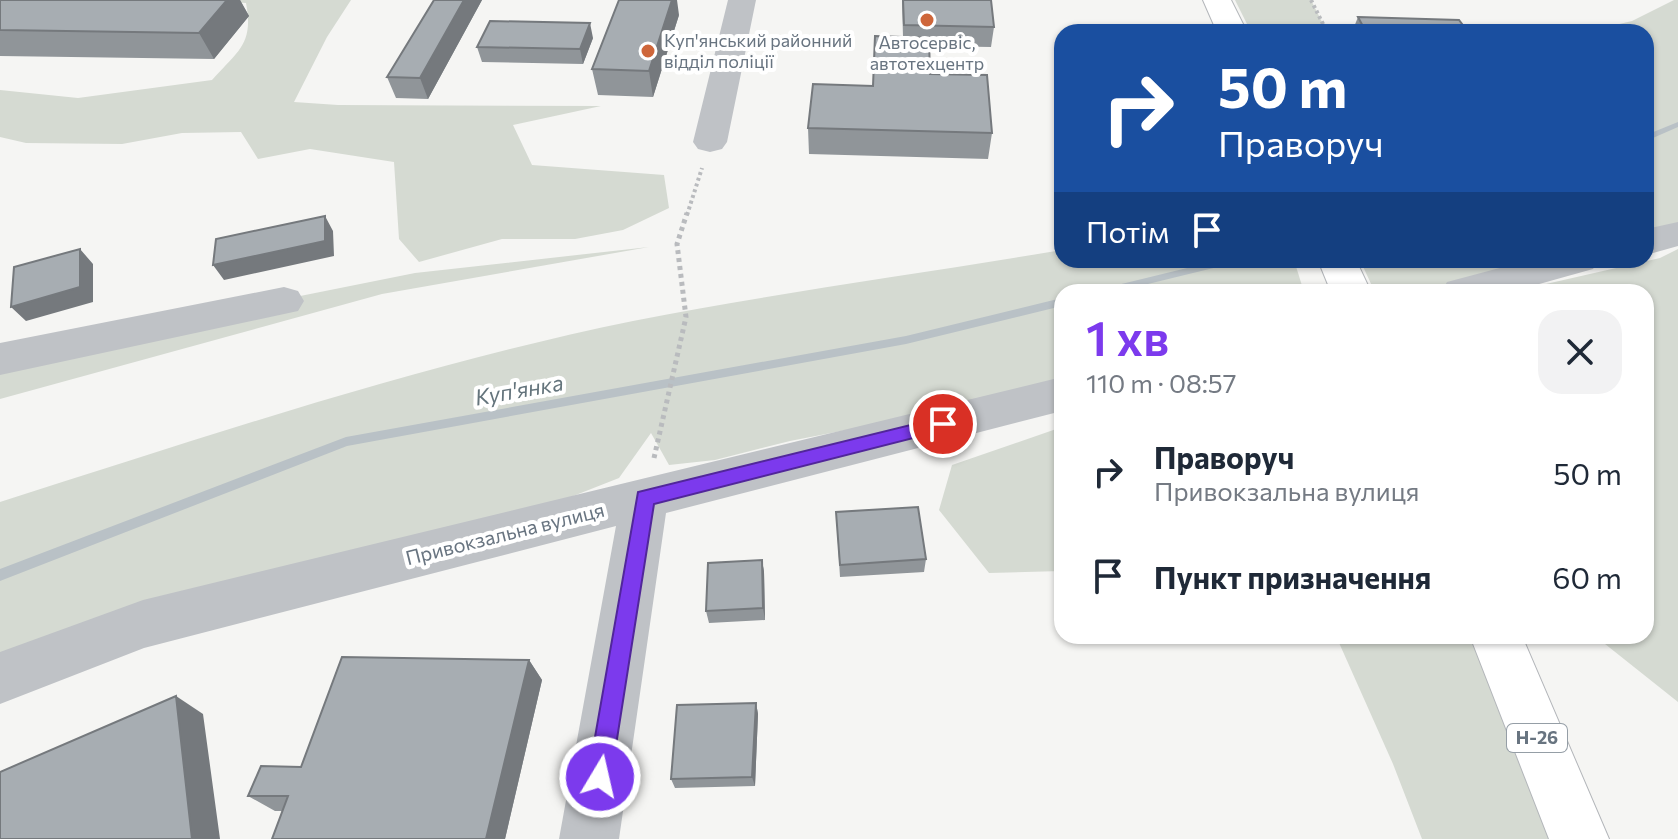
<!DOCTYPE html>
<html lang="uk">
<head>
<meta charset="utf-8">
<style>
  body { margin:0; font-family:Commissioner,sans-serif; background:#f2f2f3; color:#1f2937; height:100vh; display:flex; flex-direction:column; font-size:30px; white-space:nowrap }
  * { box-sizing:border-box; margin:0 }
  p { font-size:26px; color:#747a83 }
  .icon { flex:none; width:44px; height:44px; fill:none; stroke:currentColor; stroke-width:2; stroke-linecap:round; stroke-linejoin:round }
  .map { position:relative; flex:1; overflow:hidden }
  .drawer { position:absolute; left:1054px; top:284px; width:600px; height:360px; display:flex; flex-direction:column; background:#fff; border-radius:24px; box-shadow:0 2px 6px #0004 }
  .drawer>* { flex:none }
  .banner { position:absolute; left:1054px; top:24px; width:600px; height:244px; border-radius:24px; box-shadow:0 2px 6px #0004; background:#1a4fa0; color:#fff; overflow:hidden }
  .pin { position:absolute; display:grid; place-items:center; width:68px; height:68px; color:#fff; margin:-34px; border:4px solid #fff; border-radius:50%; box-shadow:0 2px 8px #0007 }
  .me { position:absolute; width:88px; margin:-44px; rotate:9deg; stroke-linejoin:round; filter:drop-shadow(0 0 6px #0008) }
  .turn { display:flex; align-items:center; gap:28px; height:168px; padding:0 32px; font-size:36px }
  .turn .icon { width:104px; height:104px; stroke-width:2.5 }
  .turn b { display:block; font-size:56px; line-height:68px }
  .then { display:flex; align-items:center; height:76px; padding:0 32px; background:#0003; gap:16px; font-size:30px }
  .round { display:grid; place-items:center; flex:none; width:84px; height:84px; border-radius:24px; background:#f2f2f3 }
  .overview { display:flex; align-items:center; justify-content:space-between; height:136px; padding:0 32px }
  h1 { font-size:48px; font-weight:600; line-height:60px; color:#7c3aed }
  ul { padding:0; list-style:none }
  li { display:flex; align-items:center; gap:24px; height:104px; padding:0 32px }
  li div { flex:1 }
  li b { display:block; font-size:30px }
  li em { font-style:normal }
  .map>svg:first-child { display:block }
</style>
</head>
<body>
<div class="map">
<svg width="1678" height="839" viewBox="0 0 1678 839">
  <rect width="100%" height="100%" fill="#f5f5f3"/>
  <path fill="#d5dad2" d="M203 0H351L327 37 294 102 338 105 601 106 513 125 532 165 664 175 669 208 623 230 575 239H502L419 262 399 239 394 162 310 149 258 159 241 132 182 133 122 144 26 143 0 137V90L78 98 212 80C238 51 254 44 246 3Z
    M1235 0H1311L1327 32H1251Z
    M1674 0H1678V225L1646 234V32H1586L1632 21Z
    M649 247 382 294 0 399V356L415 273Z
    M1678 249V702L1595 636H1646V292H1511L1660 258Z
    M1062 250V260H1294L1304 292H1062V388L790 441 715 460 669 465 651 433 619 478 431 552 0 676V502C208 436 418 365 633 321 775 293 919 274 1062 250Z
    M1360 260H1555C1496 277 1433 299 1372 286Z
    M1062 427V571L989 573 939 510 952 465Z
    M1336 636H1476L1564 839H1422L1393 764Z"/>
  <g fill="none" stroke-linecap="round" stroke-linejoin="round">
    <path fill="#b9c1c6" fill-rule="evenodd" d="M1678 122V127L1646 141V135Z
      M1220 260H1239L1234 263 1115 292H1096L1101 289Z
      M1062 298V306L906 344 347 446 0 581V569L346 437 906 336Z"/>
    <g stroke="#b3b6ba" stroke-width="2">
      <path id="major" d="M1203 0H1231L1247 32H1217Z
        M1318 260H1356L1371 292H1331Z
        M1470 636H1522L1609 839H1549Z"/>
    </g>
    <path stroke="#b9bbbe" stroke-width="4" stroke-dasharray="3 3" stroke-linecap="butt" d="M1311 0 1327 32
      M687 215 702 168"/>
    <path stroke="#b9bbbe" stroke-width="5" stroke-dasharray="4 4" stroke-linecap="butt" d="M654 458 686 317 677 244 687 213"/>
    <path fill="#bfc2c6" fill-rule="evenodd" d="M728 0H756L727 142 722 149 710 152 698 149 693 142Z
      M1678 222V246L1646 255V229Z
      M1530 260H1599L1593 269 1511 292H1441L1447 282Z
      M284 287 298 291 304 301 298 311 0 375V343Z
      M1062 377V411L666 513 619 839H559L616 526 144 648 0 704V652L143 600Z"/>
    <use href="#major" fill="#fff" fill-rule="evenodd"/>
  </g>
  <path fill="#909599" d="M0 0H240L249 16 214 59 0 56Z
    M434 0H482L428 99 396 98 387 77Z
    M902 0H991L994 27 991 47 930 46V74L992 133 988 159 809 154 808 128 873 86 903 37Z
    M679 15 653 97 598 95 592 69Z
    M1358 17 1468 32H1352Z
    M593 38 583 64 482 62 477 47Z
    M836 512 926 559 924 572 840 577Z
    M762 560 764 572 765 620 709 623 706 611Z
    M529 660 542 680 505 839H272L282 811H275L248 796 301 767Z
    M756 703 758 714 755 786 675 788 671 779Z"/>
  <path fill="#75797d" d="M227 0H240L249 16 214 59 199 33Z
    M464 0H482L428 99 420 78Z
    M672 0H677L679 15 653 97 649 71Z
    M590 23 593 38 583 64 580 49Z
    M325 216 333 231 334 256 224 280 213 265Z
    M80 249 93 264V302L26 321 11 307Z
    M762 560 764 572 765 620 763 608Z
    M529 660 542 680 505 839H486Z
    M176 696 203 714 220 839H192Z
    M756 703 758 714 755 786 752 777Z"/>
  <path fill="#a7adb2" stroke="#75797d" stroke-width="2" d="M0 0H227L199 33 0 30Z
    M434 0H464L420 78 387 77Z
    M619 0H672L649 71 592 69Z
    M903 0H991L994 27 904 25Z
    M1358 17 1459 20 1468 32H1366Z
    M490 21 590 23 580 49 477 47Z
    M875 36 929 38 930 74 987 75 992 133 808 128 813 84 873 86Z
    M325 216V241L213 265 216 239Z
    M80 249V287L11 307 14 267Z
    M918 507 926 559 840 565 836 512Z
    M762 560 763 608 706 611 708 563Z
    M342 657 529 660 486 839H272L288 796H248L261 766 301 767Z
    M176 696 192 839H0V772Z
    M756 703 752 777 671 779 677 705Z"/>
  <path fill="#7c3aed" stroke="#51269a" stroke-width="2" d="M943 417 952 424 949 429 654 504 611 777 608 785 600 789 591 785 588 777 638 492Z"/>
  <g fill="#ce663a" stroke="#fff" stroke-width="3">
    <circle cx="927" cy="20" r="8"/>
    <circle cx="648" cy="51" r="8"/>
  </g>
  <g text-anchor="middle" stroke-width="8" stroke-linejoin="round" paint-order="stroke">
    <g font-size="18" fill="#687480" stroke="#fff" text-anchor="start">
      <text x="664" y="47">Куп'янський районний<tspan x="664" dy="21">відділ поліції</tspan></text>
      <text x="927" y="49" text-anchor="middle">Автосервіс,<tspan x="927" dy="21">автотехцентр</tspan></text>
    </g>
    <rect fill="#fff" stroke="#959ea6" stroke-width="2" x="1507" y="724" width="60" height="28" rx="6"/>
    <g font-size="18" font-weight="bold" fill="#687480">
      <text x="1537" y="744">Н-26</text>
    </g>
    <g font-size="20" fill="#687480" stroke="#fff">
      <text transform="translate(505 534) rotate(-14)" y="7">Привокзальна вулиця</text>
    </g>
    <g font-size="22" font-style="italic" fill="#64747c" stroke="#fff">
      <text transform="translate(519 390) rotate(-10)" y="8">Куп'янка</text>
    </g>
  </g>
</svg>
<div class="pin" style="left:943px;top:424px;background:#d93025"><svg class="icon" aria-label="arrive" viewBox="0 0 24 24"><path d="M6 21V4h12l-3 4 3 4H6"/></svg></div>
<svg class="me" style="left:600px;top:777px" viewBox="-20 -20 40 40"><circle r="17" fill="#7c3aed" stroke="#fff" stroke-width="3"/><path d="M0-11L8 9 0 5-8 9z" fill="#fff"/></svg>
<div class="banner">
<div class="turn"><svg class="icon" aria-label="right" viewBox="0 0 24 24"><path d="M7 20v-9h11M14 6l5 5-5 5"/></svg><div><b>50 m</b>Праворуч</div></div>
<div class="then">Потім<svg class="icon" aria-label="arrive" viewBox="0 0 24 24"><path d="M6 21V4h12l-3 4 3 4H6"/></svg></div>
</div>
<section class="drawer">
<div class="overview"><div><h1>1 хв</h1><p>110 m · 08:57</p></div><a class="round"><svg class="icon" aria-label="close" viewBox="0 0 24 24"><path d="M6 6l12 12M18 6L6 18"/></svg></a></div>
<ul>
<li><svg class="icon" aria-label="right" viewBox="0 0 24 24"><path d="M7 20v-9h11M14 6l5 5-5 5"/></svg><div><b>Праворуч</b><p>Привокзальна вулиця</p></div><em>50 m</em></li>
<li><svg class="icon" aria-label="arrive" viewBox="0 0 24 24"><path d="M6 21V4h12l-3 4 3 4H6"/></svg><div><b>Пункт призначення</b></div><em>60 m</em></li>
</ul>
</section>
</div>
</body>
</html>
